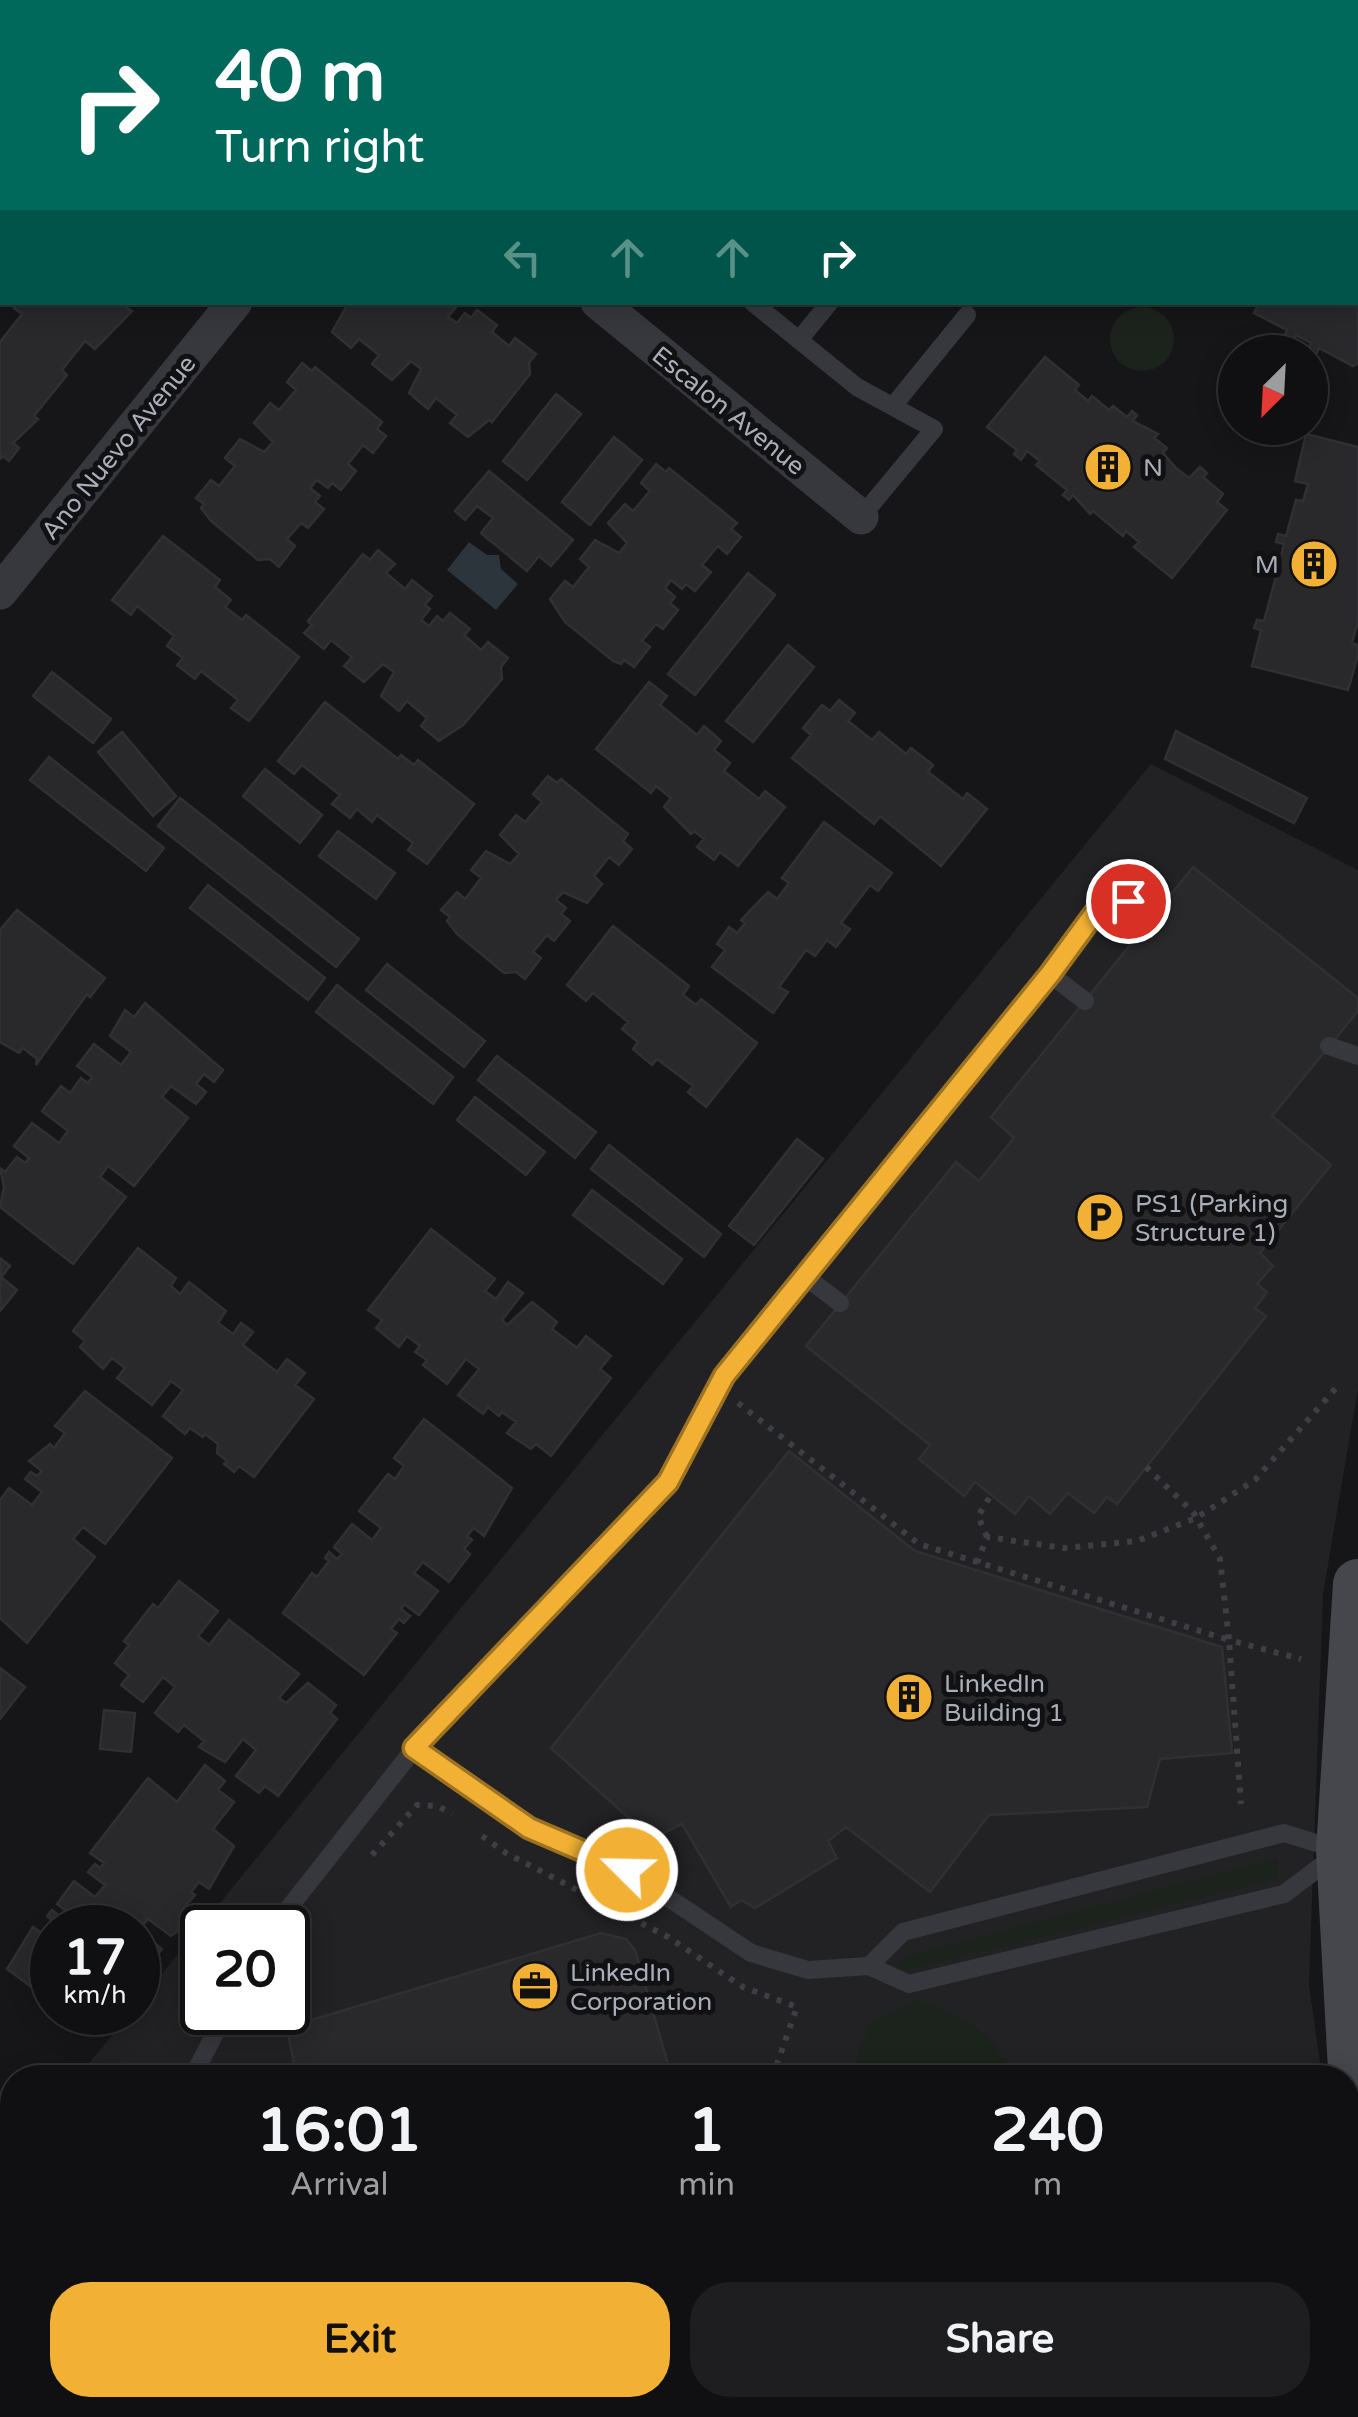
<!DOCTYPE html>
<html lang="en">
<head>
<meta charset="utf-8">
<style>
  body { margin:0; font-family:"Varela Round",sans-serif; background:#1e1e20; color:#f1f3f6; height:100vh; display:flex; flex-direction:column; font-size:38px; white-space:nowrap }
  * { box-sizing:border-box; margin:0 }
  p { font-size:32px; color:#9c9d9f }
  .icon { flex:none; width:55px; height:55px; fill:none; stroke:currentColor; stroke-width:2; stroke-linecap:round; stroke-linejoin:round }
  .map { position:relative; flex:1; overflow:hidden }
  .drawer { position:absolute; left:0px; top:2065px; width:1360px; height:352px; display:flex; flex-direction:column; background:#101012; border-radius:40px 40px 0 0; box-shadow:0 5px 25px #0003,0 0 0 2px #303032 }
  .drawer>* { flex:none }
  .guide { position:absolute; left:0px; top:0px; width:1360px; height:305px; box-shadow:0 5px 25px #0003,0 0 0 2px #303032; background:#00695c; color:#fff; overflow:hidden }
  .needle { width:65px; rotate:204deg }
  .controls { position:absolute; left:1218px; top:335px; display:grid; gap:20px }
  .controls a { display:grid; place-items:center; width:110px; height:110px; border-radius:50%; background:#101012; box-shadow:0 5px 25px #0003,0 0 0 2px #303032; font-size:50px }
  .speed { position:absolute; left:30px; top:1905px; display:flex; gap:20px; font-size:50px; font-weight:700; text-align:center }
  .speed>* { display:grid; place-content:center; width:130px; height:130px; border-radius:50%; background:#101012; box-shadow:0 5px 25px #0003,0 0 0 2px #303032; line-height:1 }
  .speed small { font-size:25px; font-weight:400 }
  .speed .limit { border:5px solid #111; border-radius:15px; background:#fff; color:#111 }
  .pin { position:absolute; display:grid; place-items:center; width:85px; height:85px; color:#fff; margin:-42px; border:5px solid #fff; border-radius:50%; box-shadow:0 2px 10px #0007 }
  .me { position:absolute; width:110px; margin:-55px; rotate:293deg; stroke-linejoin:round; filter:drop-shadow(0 0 8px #0008) }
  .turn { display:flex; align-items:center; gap:35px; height:210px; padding:0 50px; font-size:45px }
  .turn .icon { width:130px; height:130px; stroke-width:2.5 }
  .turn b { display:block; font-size:70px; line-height:85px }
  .lanes { display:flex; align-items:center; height:95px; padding:0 50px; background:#0003; justify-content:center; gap:50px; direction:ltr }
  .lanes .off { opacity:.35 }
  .eta { display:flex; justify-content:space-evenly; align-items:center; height:170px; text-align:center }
  .eta b { font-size:60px; font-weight:700; line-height:70px }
  .cta { display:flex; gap:20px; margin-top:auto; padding:20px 50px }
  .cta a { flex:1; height:115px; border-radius:40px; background:#f2b134; color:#111; font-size:40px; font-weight:700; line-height:115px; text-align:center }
  .cta a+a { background:#1e1e20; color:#f1f3f6 }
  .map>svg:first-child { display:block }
</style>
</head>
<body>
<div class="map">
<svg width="1358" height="2417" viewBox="0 0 1358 2417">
  <rect width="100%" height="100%" fill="#161618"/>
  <path fill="#222225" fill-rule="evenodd" d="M1151 764 1358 870V1388L1323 1594 1309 1985 1322 2077 77 2078 130 2013 138 2012V2003ZM202 1928H288V2012H202Z
    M12 2159V2405H1348V2278L1358 2348V2417H0V2175Z"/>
  <path fill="#1c231d" d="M1110 339a32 32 0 1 1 64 0a32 32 0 1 1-64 0Z
    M1277 1858 1278 1879 906 1971 899 1964 904 1957Z
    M917 2000C968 2018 988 2027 1013 2077H858L855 2060 872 2021Z"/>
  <path fill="#2c353c" d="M469 542 487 555H499L501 569 518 584 496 610 447 570Z"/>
  <path fill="#29292c" stroke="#303034" stroke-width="2.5" d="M571 0H684L569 2Z
    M1330 0 1328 2 1204 1V0Z
    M2 139V260L1 262 0 141Z
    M1358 257V363L1353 366 1319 348 1316 354 1308 349 1311 343 1296 335 1292 343 1283 338 1287 330 1254 313 1257 307 1249 302H1358Z
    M18 302H131L127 308 132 311 95 349 85 341 62 370 67 375 34 416 38 419 13 443 19 448 9 461 3 456 0 459V342L22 314 14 308Z
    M349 302H452L457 306 448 317 457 323 465 313 471 318 477 310 497 325 492 332 509 346 515 338 536 354 529 363 530 374 492 422 489 420 468 437 450 423 457 415 436 398 428 409 409 393 421 369 411 361 392 380 372 364 379 355 359 339 351 348 332 332Z
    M1045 357 1079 385 1075 390 1088 401 1092 396 1109 410 1113 406 1127 417 1132 411 1137 415 1133 421 1158 434 1154 438 1167 448 1163 453 1177 469 1189 478 1200 467 1207 473 1203 477 1223 494 1217 502 1227 510 1172 578 1134 547 1139 542 1126 531 1123 536 1093 511 1090 514 1073 495 1069 500 1063 495 1067 490 1036 465 1040 461 1027 451 1021 460 1014 454 1017 450 987 427Z
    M302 363 312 371 315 367 382 422 377 429 386 436 373 453 363 445 348 464 356 471 341 490 332 483 328 488 317 480 310 488 320 496 315 502 324 509 308 528 301 523 287 539 295 546 279 567 270 559 258 560 211 521 201 508 204 504 196 498 211 480 219 486 235 466 225 458 240 439 264 452 273 442 254 423 270 403 279 410 296 390 287 382Z
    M556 394 581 414 527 480 503 461Z
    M1306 434 1358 447V621L1352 643 1358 645V655L1348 690 1252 666 1261 630 1254 628 1257 620 1264 621 1278 569 1269 567 1272 557 1280 561 1284 544 1276 542 1278 534 1286 536 1296 500 1303 501 1308 484 1295 481Z
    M614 437 642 460 590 525 562 502Z
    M656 464 666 472 669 468 737 523 731 529 741 537 727 554 718 546 702 565 711 572 695 591 686 584 682 589 671 580 665 588 675 597 670 603 678 610 663 629 656 624 642 641 650 647 634 667 624 660 621 664 613 661 565 622 550 599 565 581 573 587 589 567 580 559 595 540 619 553 627 543 608 523 625 504 633 511 650 491 641 483Z
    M489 471 573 540 551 566 539 556 527 571 481 533 493 518 477 506 465 520 455 511Z
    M163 536 220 580 215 587 231 600 225 607 242 620 246 615 299 657 249 721 231 708 238 700 201 671 195 679 177 665 183 658 167 646 174 636 137 606 131 615 112 600Z
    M378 550 395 564 386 573 405 589 412 580 432 596 425 605 430 609 421 620 429 626 437 616 443 621 450 613 470 629 464 635 481 650 488 642 508 658 501 667 502 679 463 725 439 741 421 726 427 718 407 701 399 711 381 696 394 672 383 664 364 682 344 666 352 657 331 640 324 649 304 633 312 625 308 621 363 554 370 560Z
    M748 573 775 595 695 695 668 674Z
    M788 645 814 667 753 742 726 721Z
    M52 672 111 719 93 743 33 696Z
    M649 682 667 696 660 705 697 735 704 726 721 741 714 750 730 763 724 771 759 799 765 791 785 807 738 866 720 852 714 860 697 847 704 839 694 831 691 834 664 807 671 798 656 786 651 793 596 749Z
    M839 700 855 713 848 721 872 740 879 732 906 754 911 748 933 765 928 772 963 799 967 793 987 809 941 866 880 816 874 824 792 758 811 735 803 728 822 705 830 711Z
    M325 702 398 759 401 755 414 765 418 760 474 804 427 864 408 850 413 843 377 815 372 822 357 809 350 818 332 804 340 795 302 765 294 774 278 761Z
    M1176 731 1307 798 1294 823 1165 759Z
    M122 732 176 796 153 816 98 752Z
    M49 757 164 848 146 871 30 780Z
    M265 769 322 815 300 843 243 796Z
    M548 776 557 783 561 779 628 834 623 841 632 849 619 865 609 857 594 876 602 884 587 903 563 892 556 900 566 908 561 914 570 921 554 941 547 935 533 952 541 958 525 979 516 972 504 973 457 934 447 921 450 917 441 910 457 892 465 899 481 878 471 870 486 851 510 864 519 854 500 835 516 815 525 822 542 802 533 794Z
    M180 798 359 939 336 967 158 826Z
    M824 822 892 873 878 891 870 885 841 923 850 929 836 947 827 940 815 956 806 950 779 987 788 992 773 1013 712 967 725 950 717 944 729 927 737 933 745 923 741 920 768 892 777 899 789 883 782 878Z
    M338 831 395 873 376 899 319 856Z
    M1193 867 1358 998V1011L1272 1116 1331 1165 1260 1253 1273 1266 1257 1284 1267 1292 1255 1308 1266 1316 1117 1504 1107 1497 1094 1513 1068 1493 1050 1514 1029 1496 1015 1514 975 1482 964 1496 919 1459 930 1445 806 1346 956 1162 979 1181 1014 1138 991 1117Z
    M208 885 325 978 308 1000 190 908Z
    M17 910 105 978 90 997 87 994 36 1065 37 1059 23 1048 19 1053 0 1042V930Z
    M613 926 689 986 683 995 696 1005 701 999 757 1043 706 1107 688 1092 693 1086 657 1059 652 1065 633 1049 638 1042 622 1029 628 1022 593 993 586 1001 567 985Z
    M387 964 485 1041 464 1067 366 990Z
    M337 985 453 1077 433 1104 316 1012Z
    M145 1003 223 1070 214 1082 204 1074 196 1084 206 1092 196 1104 171 1086 162 1097 188 1118 134 1186 108 1166 100 1177 126 1197 73 1264 0 1207 4 1187 0 1168 5 1172 17 1157 25 1163 29 1158 14 1146 32 1123 59 1143 68 1131 42 1111 61 1086 70 1093 81 1078 88 1083 92 1077 77 1066 94 1044 121 1065 131 1052 110 1036 125 1010 134 1017Z
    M497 1056 596 1132 575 1158 478 1080Z
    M475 1097 545 1152 526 1175 457 1120Z
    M797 1139 823 1159 754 1245 729 1226Z
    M609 1145 721 1234 704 1257 591 1169Z
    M592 1190 682 1259 663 1284 573 1215Z
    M431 1229 495 1279 485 1291 496 1299 508 1282 523 1293 502 1320 507 1325 532 1302 557 1322 552 1329 577 1348 586 1336 611 1356 600 1369 611 1378 551 1456 536 1444 531 1449 507 1433 516 1422 502 1412 499 1416 488 1407 483 1414 458 1395 479 1369 466 1359 447 1384 423 1365 427 1360 415 1352 420 1346 407 1336 399 1347 376 1328 382 1320 368 1310Z
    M138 1248 176 1278 171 1286 180 1294 189 1282 226 1311 218 1323 233 1334 241 1323 253 1332 243 1345 277 1372 287 1359 305 1373 295 1385 314 1399 254 1477 239 1466 234 1472 224 1464 227 1461 217 1453 218 1444 205 1434 203 1437 190 1428 185 1434 163 1416 183 1390 171 1381 152 1405 117 1378 125 1368 112 1358 103 1369 80 1347 85 1341 73 1331Z
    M0 1258 10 1266 1 1277 17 1290 0 1311Z
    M85 1391 172 1458 105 1544 83 1527 73 1539 95 1557 27 1643 0 1618V1500L9 1488 32 1505 42 1492 25 1479 31 1472 37 1476 42 1471 29 1461 50 1444 54 1448 65 1433 55 1426Z
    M424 1419 512 1488 484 1536 474 1528 467 1536 472 1540 464 1549 470 1554 449 1582 423 1562 414 1573 438 1591 419 1615 404 1604 401 1609 410 1616 404 1623 399 1619 391 1629 397 1633 364 1675 283 1613 312 1573 317 1577 329 1561 325 1558 329 1552 337 1559 342 1554 334 1547 352 1524 372 1540 381 1528 359 1511 388 1474 395 1479 404 1466 394 1458Z
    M789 1451 915 1551 1222 1647 1232 1753 1160 1759 1147 1807 989 1815 930 1892 846 1827 828 1841 837 1858 755 1908 741 1900 731 1907 682 1824 652 1839 551 1748Z
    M179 1581 218 1611 198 1636 209 1645 229 1620 299 1674 279 1698 286 1703 308 1683 336 1705 330 1713 337 1719 278 1796 265 1786 259 1793 236 1776 256 1750 243 1739 225 1762 199 1747 204 1741 184 1725 178 1732 155 1713 175 1687 163 1677 143 1702 121 1685 129 1675 115 1663 129 1645 124 1641 153 1604 158 1608Z
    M0 1668 25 1687 0 1719Z
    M104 1710 135 1713 131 1752 100 1749Z
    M205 1765 225 1781 218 1790 234 1802 213 1829 234 1846 209 1889 199 1882 191 1892 195 1895 182 1910 190 1917 183 1927 171 1936 148 1919 138 1931 162 1949 142 1974 138 1970V1928H52V2002L7 1969 33 1927 42 1933 52 1920 47 1916 52 1910 61 1917 66 1911 57 1904 74 1881 95 1897 105 1885 88 1872 95 1864 100 1868 104 1863 90 1853 148 1778 177 1802Z
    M601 1933 626 1939 635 1950 672 2078H297L289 2039 294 2027 305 2022Z
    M67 2012H110L103 2022 94 2015 85 2027Z
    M137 2405H434L395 2417H140Z"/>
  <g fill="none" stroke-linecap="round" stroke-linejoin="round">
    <path stroke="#3d3f44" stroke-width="6" stroke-dasharray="5 8" stroke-linecap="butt" d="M738 1403 919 1544 1229 1640 1241 1804
      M1146 1467 1193 1512 1220 1559 1229 1640 1301 1659
      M987 1537 978 1516 991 1495
      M977 1563 987 1537 1064 1548 1137 1541 1196 1518 1255 1480 1336 1388
      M482 1836 506 1853 668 1937 743 1987 797 2007 772 2078
      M372 1855 417 1805 438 1806 452 1814
      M1198 2070 1203 2078
      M476 2405 491 2417
      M645 2405 687 2417
      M816 2405 819 2417
      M939 2405 948 2417
      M565 2417 606 2405
      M714 2417 724 2405"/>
    <path stroke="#37383d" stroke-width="18" d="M408 0 411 2
      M752 302 857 387 934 429 861 517
      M799 340 830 302
      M893 406 967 315
      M1050 974 1085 1001
      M1329 1046 1358 1056
      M806 1277 840 1303
      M414 1749 493 1806 529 1828 627 1870 751 1953 808 1970 869 1966 909 1984 1284 1894 1333 1857
      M273 1928 414 1749 668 1481 724 1377 1050 974C1076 939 1104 881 1156 911
      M869 1966 903 1932 1284 1833 1339 1850
      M192 2078 226 2012
      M0 2111V2121
      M0 2266 12 2251
      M1348 2388 1358 2387"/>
    <path stroke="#37383d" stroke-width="35" d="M229 0 232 2
      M598 302 861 517
      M0 592 235 302"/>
    <path stroke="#45474d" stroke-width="50" d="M1358 1584 1341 1850 1358 2161"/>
  </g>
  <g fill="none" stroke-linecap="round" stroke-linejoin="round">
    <g stroke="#9d7322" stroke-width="25">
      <path id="route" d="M627 1870 529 1828 414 1748 668 1482 724 1376 1050 974 1097 910 1128 901"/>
    </g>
    <use href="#route" stroke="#f2b134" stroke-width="18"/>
  </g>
  <defs>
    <g id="building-disc" transform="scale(2.5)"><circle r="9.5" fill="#f2b134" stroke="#111113"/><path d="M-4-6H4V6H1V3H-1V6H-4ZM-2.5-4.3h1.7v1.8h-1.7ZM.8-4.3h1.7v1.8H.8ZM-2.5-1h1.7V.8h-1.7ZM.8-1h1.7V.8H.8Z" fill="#111"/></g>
    <g id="parking-disc" transform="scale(2.5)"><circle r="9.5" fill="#f2b134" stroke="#111113"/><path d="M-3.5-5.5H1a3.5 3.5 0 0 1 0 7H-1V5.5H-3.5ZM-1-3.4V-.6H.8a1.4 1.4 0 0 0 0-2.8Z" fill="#111"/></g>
    <g id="office-disc" transform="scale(2.5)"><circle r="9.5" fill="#f2b134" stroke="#111113"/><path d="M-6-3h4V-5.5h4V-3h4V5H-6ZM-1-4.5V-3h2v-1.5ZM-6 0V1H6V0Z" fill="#111"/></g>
  </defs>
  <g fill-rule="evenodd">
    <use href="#building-disc" x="1108" y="467"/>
    <use href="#building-disc" x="1314" y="564"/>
    <use href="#parking-disc" x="1100" y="1217"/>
    <use href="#building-disc" x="909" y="1697"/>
    <use href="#office-disc" x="535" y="1986"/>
  </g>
  <g text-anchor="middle" stroke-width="10" stroke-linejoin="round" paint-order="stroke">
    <g font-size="25" fill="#a8adb8" stroke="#111113">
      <text transform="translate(729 410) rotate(39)" y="9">Escalon Avenue</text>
      <text transform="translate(118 447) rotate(-51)" y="9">Ano Nuevo Avenue</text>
    </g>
    <g font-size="25" fill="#a8adb8" stroke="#111113" text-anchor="start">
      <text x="1143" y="476">N</text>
      <text x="1279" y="573" text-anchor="end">M</text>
      <text x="1135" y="1212">PS1 (Parking<tspan x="1135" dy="29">Structure 1)</tspan></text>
      <text x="944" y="1692">LinkedIn<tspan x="944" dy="29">Building 1</tspan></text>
      <text x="570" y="1981">LinkedIn<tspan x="570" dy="29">Corporation</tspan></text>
    </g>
  </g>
</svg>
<div class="controls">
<a><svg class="needle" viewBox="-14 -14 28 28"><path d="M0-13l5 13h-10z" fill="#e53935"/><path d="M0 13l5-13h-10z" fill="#9c9d9f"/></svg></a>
</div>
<div class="speed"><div>17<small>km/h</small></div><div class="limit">20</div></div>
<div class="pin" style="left:1128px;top:901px;background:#d93025"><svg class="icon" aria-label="arrive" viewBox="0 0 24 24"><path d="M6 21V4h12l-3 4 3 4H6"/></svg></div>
<svg class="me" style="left:627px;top:1870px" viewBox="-20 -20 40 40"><circle r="17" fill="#f2b134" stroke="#fff" stroke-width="3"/><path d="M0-11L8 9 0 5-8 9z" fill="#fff"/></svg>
<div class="guide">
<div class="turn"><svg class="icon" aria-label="right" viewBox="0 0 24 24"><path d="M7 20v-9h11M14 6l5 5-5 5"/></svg><div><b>40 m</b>Turn right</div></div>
<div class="lanes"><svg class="icon off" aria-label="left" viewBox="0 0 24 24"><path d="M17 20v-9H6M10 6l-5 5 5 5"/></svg><svg class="icon off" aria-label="ahead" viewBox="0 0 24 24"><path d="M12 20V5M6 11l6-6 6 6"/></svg><svg class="icon off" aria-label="ahead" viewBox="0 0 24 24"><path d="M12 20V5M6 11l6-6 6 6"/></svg><svg class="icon" aria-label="right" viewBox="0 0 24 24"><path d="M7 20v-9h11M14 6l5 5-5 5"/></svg></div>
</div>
<section class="drawer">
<div class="eta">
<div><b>16:01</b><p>Arrival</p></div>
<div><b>1</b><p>min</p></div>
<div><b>240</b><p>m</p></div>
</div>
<div class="cta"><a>Exit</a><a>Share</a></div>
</section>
</div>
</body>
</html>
